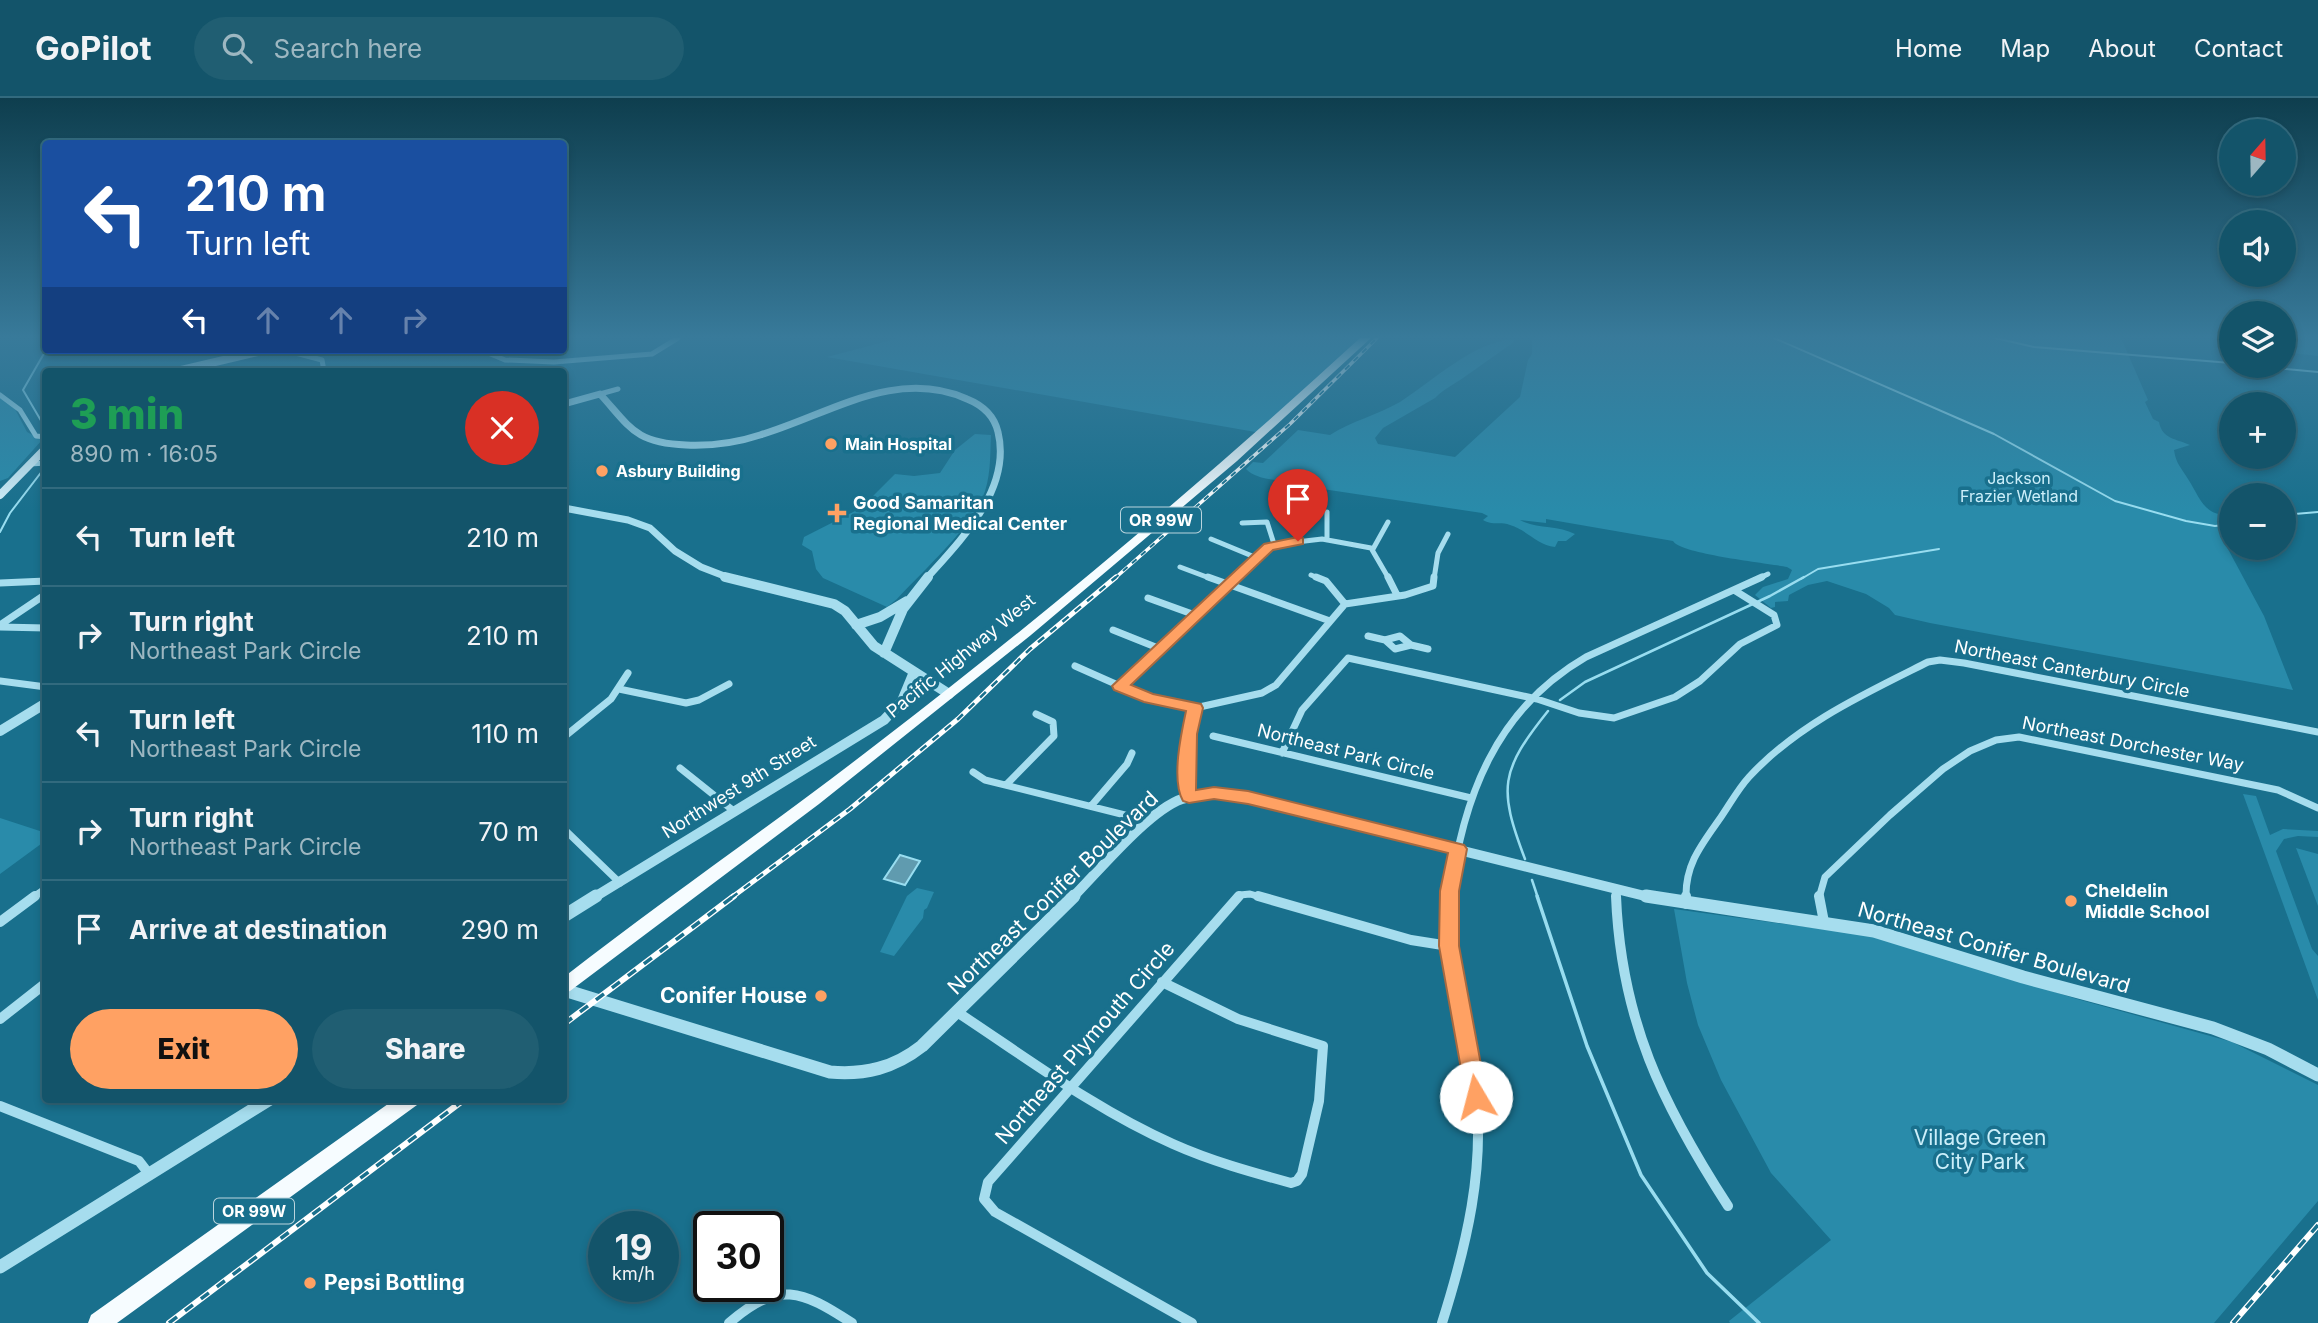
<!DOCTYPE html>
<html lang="en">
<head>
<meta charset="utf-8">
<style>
  body { margin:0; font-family:Inter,sans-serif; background:#205e72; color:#f1f3f6; height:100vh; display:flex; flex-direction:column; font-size:26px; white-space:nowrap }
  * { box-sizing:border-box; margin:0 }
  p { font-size:23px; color:#9db7c1 }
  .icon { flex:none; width:38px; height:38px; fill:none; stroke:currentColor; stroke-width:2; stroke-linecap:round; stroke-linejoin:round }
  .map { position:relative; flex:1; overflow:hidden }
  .sheet { position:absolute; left:42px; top:270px; width:525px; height:735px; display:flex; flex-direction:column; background:#13546a; border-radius:7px; box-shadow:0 4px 10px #0003,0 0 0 2px #326a7e }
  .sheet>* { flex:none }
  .banner { position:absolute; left:42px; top:42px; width:525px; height:214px; border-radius:7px; box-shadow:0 4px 10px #0003,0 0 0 2px #326a7e; background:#1a4fa0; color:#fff; overflow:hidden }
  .needle { width:46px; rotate:20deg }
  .controls { position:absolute; left:2219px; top:21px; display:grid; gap:14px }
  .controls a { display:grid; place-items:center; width:77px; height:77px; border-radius:50%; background:#13546a; box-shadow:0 4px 10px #0003,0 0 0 2px #326a7e; font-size:35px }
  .speed { position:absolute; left:588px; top:1113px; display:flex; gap:14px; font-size:35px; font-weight:700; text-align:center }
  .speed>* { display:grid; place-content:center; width:91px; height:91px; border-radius:50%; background:#13546a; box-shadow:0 4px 10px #0003,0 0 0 2px #326a7e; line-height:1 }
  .speed small { font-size:18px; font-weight:400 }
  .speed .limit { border:4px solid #111; border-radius:10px; background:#fff; color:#111 }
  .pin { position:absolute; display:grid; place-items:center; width:60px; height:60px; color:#fff; margin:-72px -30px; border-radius:50% 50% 50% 0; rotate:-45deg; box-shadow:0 0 7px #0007 }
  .pin .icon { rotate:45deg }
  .me { position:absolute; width:77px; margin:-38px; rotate:352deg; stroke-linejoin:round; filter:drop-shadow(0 0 5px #0008) }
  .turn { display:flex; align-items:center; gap:24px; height:147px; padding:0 28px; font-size:32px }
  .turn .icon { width:91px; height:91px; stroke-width:2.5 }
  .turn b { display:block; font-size:49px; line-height:60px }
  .lanes { display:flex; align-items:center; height:66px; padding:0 28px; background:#0003; justify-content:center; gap:35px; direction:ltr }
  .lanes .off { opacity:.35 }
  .round { display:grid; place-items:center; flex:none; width:74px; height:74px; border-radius:37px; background:#205e72 }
  .summary { display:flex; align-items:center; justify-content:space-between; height:119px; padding:0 28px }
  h1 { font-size:42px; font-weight:800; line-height:52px; color:#1e9e55 }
  .primary-button { display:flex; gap:14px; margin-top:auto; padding:14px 28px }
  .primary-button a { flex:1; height:80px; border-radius:42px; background:#ffa163; color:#111; font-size:28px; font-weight:800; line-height:80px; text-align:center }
  .primary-button a+a { background:#205e72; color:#f1f3f6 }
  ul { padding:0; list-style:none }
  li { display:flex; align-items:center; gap:21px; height:98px; padding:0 28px; border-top:2px solid #326a7e }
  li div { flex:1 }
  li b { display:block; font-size:26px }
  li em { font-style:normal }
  header { display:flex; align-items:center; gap:42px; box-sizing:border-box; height:98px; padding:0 35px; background:#13546a; border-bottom:2px solid #326a7e }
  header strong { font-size:33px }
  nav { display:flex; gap:38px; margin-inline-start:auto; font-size:24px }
  .search { width:490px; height:63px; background:#205e72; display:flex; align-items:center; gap:18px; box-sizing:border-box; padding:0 24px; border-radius:38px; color:#9db7c1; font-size:26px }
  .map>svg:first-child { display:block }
</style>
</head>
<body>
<header>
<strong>GoPilot</strong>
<div class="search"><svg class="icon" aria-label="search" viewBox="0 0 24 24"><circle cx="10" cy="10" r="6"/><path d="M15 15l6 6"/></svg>Search here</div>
<nav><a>Home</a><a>Map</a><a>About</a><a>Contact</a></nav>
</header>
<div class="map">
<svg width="2318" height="1225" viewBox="0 0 2318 1225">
  <rect width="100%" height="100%" fill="#19708d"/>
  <path fill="#298baa" d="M899 240H1365L1261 335 827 259Z
    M1532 240H2121L2148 302 2145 304 2153 321 2159 324C2162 341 2177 341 2190 347L2174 352C2176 366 2181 369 2188 381 2201 401 2203 418 2231 417V427L2222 429 2221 438 2264 518 2293 592 1930 525 1895 517 1889 510 1866 496 1827 483 1808 487 1789 497 1788 503 1775 504V509L1771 510 1755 497 1763 489 1788 481 1792 472 1787 469C1767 465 1680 456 1673 443L1546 421V425L1520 422C1536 431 1558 427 1575 436L1566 443H1558L1555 449C1537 447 1527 432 1510 427 1500 423 1493 428 1483 422L1488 418 1482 415 1296 387C1280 380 1259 384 1246 371L1253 364 1263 365 1298 332 1330 337C1352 323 1377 317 1400 304 1433 283 1474 243 1514 241V244C1497 256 1480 268 1463 280 1453 287 1444 291 1435 300L1383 330 1375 340 1378 346 1455 359 1520 299 1528 262 1532 256Z
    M2284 240H2318V258L2284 254Z
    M0 299 15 311 27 334 42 342 8 380 0 383Z
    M975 336 991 337C990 359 991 381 982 401 967 433 922 474 897 501L887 509 823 480 816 471 812 453 802 447 804 439 861 410 895 376 914 378 940 375 955 352Z
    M2243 696 2256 698 2270 737 2283 731 2318 733V739L2298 738 2284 741 2276 753 2312 851 2318 858V902Z
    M0 720 46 735 45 743 0 776Z
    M2296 750 2318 756V808Z
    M917 790 934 794 927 810 924 812 923 820 894 858 880 854 907 798Z
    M1674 811 1873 838 2077 901 2232 944 2318 987V1103L2214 1225H1730L1729 1223 1831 1142 1771 1075 1721 982 1698 927 1687 885Z"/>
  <path fill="#609baf" stroke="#98ddf0" stroke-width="2" d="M900 757 920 763 905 787 884 781Z"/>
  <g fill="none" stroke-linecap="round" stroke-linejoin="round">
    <path stroke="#98ddf0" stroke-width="2" d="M1774 240 1994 336 2115 403 2186 423 2215 428 2231 426
      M1995 240 2034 249 2231 265
      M2255 268 2318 274
      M43 326 23 292 46 252
      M2284 417 2318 414
      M0 434 10 415 46 368
      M1801 481 1818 471 1939 451"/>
    <path stroke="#98ddf0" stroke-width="2.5" d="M1560 602 1585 584 1770 498 1804 479
      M1525 761C1498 690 1500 673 1548 613
      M1532 782 1538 800"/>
    <path stroke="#98ddf0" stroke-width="3.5" d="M1537 798 1587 948 1641 1077 1707 1175 1759 1225"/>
    <path stroke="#a6ddee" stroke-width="5" d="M284 252 322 262 324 273
      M481 252 505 262 554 264 652 256 678 240
      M600 296 618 291
      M0 297 20 312 36 338 46 339
      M30 366 46 365
      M1327 414V442
      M1242 425 1267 424 1274 446
      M1211 441 1257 460
      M1373 451 1388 424
      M1180 469 1212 481
      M1311 477 1320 481
      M1235 481 1271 447 1322 441 1371 450 1389 481
      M1434 481 1438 455 1448 436
      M1758 481 1768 476"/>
    <path stroke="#a6ddee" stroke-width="7" d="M1208 479 1330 523
      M1237 479 1120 588 1150 601 1195 610 1262 595 1276 587 1345 506 1405 497 1433 488 1434 479
      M1316 479 1326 483 1345 506
      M1388 479 1397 497
      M0 485 46 483
      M1148 500 1195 517
      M0 527 46 496
      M0 529 46 530
      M1113 532 1158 550
      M1368 538 1385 542
      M1400 538 1411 547 1395 551 1385 542Z
      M1411 547 1428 551
      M1075 568 1120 588
      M0 583 46 589
      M619 591 686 605 699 602 729 586
      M1213 638 1471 700
      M564 639 611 601 628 575
      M1282 655 1302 612 1348 560 1537 601 1579 615 1614 620 1675 599 1700 583 1740 546 1777 527 1774 517 1734 492
      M680 670 735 714
      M973 674 985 682 1149 723
      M1006 687 1054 638 1053 624 1036 616
      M1189 699 1187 654 1195 610
      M1091 708 1127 666 1132 655
      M564 731 620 785
      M1616 791V800
      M32 800 46 790
      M1237 800 1240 797 1250 796 1264 800
      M1450 800C1462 700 1496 611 1586 559L1762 479
      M1686 800C1685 766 1702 746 1721 719 1730 706 1738 691 1749 679 1798 626 1864 596 1928 564L1940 562 1964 565 2318 634
      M1819 800 1825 779 1890 717 1943 671 1970 653 1996 642 2019 639 2278 692 2318 710"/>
    <path stroke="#a6ddee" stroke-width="10" d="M1258 798 1411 842 1449 848
      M1616 798C1621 922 1662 1006 1728 1108
      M1686 798V806
      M1819 798 1824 824
      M0 824 35 798
      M957 914C1027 960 1096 1012 1173 1046 1211 1063 1251 1074 1291 1085L1297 1083 1302 1076 1319 1003 1323 948 1238 921 1162 884
      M0 921 46 885
      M0 1008 139 1063 149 1076
      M729 1225C779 1182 801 1192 852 1225
      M1192 1225 995 1114 984 1101 988 1084 1239 798
      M1442 1225C1466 1149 1486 1069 1475 988 1466 924 1442 864 1450 798"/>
    <path stroke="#a6ddee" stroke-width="7" d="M564 306 600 296C631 330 635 345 686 347 711 348 736 345 760 337 828 317 895 269 967 301 982 307 994 317 998 334 1012 391 961 442 926 481
      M564 410 628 422 650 430 675 453 701 469 732 481"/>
    <path stroke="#a6ddee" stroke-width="10" d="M725 479 834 506 845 513 874 548 949 596
      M856 527 880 519 907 503
      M884 555 903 511 928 479
      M0 633 46 605
      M593 800 884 622 902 603 914 574
      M1072 800C1098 774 1149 712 1182 701 1201 695 1218 696 1237 697L1653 800"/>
    <path stroke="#a6ddee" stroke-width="13" d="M1646 798 1874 833 2023 879 2213 930 2268 951 2318 977
      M564 818 596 798
      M564 892 830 974C865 977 894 970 922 948L1074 798
      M0 1169 270 1001"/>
    <path stroke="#d3f0fa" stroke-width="8" d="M177 273 266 252
      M0 397 46 350"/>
    <path fill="#f6fcff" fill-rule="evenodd" d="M1360 240H1371L1237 363 1031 537 819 706 570 893 564 895V879C667 799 775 725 878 645 1045 517 1205 382 1360 240Z
      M395 1001H419L417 1007 117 1225H88L91 1217Z"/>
    <g stroke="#fff" stroke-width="3.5">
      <path id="rail-far2" d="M1114 481 1290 326 1377 240"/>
    </g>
    <g stroke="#fff" stroke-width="5">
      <path id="rail-far1" d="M731 800 850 711 958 621 1030 551 1116 479"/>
    </g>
    <g stroke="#fff" stroke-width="6">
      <path id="rail" d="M564 926 734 798
        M169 1225 465 1001
        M2233 1225 2318 1127"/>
    </g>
    <use href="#rail-far2" stroke="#19708d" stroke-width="2" stroke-dasharray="6" stroke-linecap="butt"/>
    <use href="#rail-far1" stroke="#19708d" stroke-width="2.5" stroke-dasharray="8" stroke-linecap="butt"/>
    <use href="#rail" stroke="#19708d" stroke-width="3.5" stroke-dasharray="10" stroke-linecap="butt"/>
  </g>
  <linearGradient id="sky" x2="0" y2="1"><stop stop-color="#0e3e4e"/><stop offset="0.58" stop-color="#387a9a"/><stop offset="1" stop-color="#387a9a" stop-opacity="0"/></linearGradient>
  <rect width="2318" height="412" fill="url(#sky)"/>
  <path fill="#ffa163" stroke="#a66940" stroke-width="2" d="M1298 439 1303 440V446L1273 452 1131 587 1153 596 1201 606 1203 610 1197 636 1196 692 1214 689 1248 693 1464 747 1467 751 1459 793V848L1487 999 1484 1005 1476 1008 1469 1005 1466 999 1439 848 1440 793 1448 755 1248 706 1214 701 1189 705 1183 703C1171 682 1181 636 1186 613L1144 604 1114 592 1112 588 1264 446Z"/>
  <g fill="#ffa163" stroke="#19708d" stroke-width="2.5">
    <circle cx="831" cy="346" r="7"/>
    <circle cx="602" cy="373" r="7"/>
    <path d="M833.5 404.5h7v7h7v7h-7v7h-7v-7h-7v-7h7z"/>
    <circle cx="2071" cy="803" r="7"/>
    <circle cx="821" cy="898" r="7"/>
    <circle cx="310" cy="1185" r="7"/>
  </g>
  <g text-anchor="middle" stroke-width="7" stroke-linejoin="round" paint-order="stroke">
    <g font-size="16" font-weight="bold" fill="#fff" stroke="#19708d" text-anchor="start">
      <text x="845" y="352">Main Hospital</text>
      <text x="616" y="379">Asbury Building</text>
    </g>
    <g font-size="16" fill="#cceffa" stroke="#19708d">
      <text x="2019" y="386">Jackson<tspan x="2019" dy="18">Frazier Wetland</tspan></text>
    </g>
    <g fill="#19708d" stroke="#bad4dd" stroke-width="2">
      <rect x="1121" y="409.5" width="80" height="25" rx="5"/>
      <rect x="214" y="1100.5" width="80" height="25" rx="5"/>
    </g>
    <g font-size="16" font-weight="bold" fill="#fff">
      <text x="1161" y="428">OR 99W</text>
      <text x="254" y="1119">OR 99W</text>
    </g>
    <g font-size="18" font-weight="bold" fill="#fff" stroke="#19708d" text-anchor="start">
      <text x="853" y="411">Good Samaritan<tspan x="853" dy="21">Regional Medical Center</tspan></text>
      <text x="2085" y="799">Cheldelin<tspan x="2085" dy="21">Middle School</tspan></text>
    </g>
    <g font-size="18" fill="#fff" stroke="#19708d">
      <text transform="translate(961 558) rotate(-39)" y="6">Pacific Highway West</text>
      <text transform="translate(2072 571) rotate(11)" y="6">Northeast Canterbury Circle</text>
      <text transform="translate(2133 646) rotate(11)" y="6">Northeast Dorchester Way</text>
      <text transform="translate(1346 654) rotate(14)" y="6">Northeast Park Circle</text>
      <text transform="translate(739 689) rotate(-32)" y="6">Northwest 9th Street</text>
    </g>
    <g font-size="21" fill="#fff" stroke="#19708d">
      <text transform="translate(1053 795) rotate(-44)" y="7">Northeast Conifer Boulevard</text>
      <text transform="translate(1994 850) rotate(16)" y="7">Northeast Conifer Boulevard</text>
      <text transform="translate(1085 945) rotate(-49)" y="7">Northeast Plymouth Circle</text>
    </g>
    <g font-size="21" font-weight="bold" fill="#fff" stroke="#19708d" text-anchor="end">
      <text x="807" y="905">Conifer House</text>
      <text x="324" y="1192" text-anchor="start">Pepsi Bottling</text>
    </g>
    <g font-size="21" fill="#cceffa" stroke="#19708d">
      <text x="1980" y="1047">Village Green<tspan x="1980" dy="24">City Park</tspan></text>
    </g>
  </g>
</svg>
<div class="controls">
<a><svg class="needle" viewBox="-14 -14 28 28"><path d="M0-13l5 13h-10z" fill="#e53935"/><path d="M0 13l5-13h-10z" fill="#9db7c1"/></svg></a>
<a><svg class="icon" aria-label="sound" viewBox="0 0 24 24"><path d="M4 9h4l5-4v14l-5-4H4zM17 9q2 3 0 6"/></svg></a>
<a><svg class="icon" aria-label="layers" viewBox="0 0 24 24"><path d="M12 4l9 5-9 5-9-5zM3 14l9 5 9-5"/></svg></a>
<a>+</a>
<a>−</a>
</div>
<div class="speed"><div>19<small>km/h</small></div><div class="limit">30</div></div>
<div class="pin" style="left:1298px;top:443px;background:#d93025"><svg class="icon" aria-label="arrive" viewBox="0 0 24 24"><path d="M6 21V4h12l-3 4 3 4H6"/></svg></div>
<svg class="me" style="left:1476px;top:999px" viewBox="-20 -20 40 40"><circle r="19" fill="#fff"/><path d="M0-13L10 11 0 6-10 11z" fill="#ffa163"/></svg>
<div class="banner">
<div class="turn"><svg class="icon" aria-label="left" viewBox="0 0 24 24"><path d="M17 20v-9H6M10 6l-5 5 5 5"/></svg><div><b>210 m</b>Turn left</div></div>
<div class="lanes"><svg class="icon" aria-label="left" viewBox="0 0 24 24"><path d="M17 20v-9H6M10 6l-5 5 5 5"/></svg><svg class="icon off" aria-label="ahead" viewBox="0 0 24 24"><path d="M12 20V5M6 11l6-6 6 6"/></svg><svg class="icon off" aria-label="ahead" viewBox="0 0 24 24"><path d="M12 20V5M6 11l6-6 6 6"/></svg><svg class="icon off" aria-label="right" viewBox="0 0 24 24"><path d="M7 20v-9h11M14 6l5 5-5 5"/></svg></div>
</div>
<section class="sheet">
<div class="summary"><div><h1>3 min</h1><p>890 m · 16:05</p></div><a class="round" style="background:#d93025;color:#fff"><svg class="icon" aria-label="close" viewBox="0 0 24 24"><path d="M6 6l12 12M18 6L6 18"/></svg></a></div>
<ul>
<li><svg class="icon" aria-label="left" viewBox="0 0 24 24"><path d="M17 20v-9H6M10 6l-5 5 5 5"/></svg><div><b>Turn left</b></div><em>210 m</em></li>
<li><svg class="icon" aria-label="right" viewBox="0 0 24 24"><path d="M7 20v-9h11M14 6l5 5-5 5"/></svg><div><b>Turn right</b><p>Northeast Park Circle</p></div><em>210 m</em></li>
<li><svg class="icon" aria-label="left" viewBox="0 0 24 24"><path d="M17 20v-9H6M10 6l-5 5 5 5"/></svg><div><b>Turn left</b><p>Northeast Park Circle</p></div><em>110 m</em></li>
<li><svg class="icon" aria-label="right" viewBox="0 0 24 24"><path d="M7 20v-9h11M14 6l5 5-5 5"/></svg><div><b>Turn right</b><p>Northeast Park Circle</p></div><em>70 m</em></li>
<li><svg class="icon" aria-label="arrive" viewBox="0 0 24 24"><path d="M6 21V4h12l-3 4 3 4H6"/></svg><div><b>Arrive at destination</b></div><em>290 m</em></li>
</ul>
<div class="primary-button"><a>Exit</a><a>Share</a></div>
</section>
</div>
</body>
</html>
